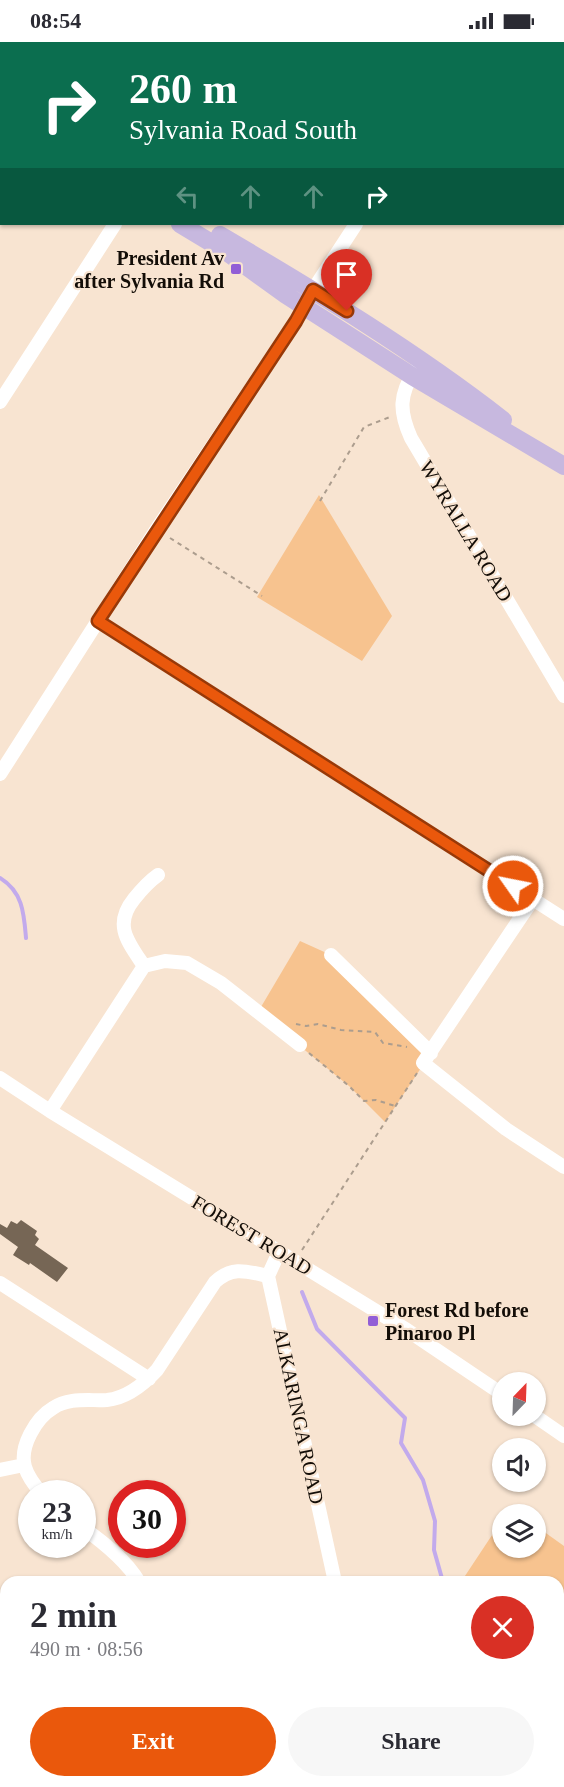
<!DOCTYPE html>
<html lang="en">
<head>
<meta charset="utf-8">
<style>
  body { margin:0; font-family:"Times New Roman",serif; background:#f7f7f7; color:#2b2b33; height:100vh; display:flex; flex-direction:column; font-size:22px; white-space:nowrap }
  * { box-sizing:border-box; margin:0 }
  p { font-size:20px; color:#7c7c81 }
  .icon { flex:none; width:33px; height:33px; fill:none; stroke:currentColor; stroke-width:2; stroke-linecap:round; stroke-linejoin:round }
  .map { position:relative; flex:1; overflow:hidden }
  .drawer { position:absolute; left:0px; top:1534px; width:564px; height:212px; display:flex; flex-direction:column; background:#fff; border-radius:18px 18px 0 0; box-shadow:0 2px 4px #0004 }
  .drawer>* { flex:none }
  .guide { position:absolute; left:0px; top:0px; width:564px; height:183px; box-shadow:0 2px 4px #0004; background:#0b6e4f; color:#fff; overflow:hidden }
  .needle { width:39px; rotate:23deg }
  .fabs { position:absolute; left:492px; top:1330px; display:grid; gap:12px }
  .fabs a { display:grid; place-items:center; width:54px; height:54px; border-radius:50%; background:#fff; box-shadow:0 2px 4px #0004; font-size:30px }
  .speed { position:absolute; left:18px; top:1438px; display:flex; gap:12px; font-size:30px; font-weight:700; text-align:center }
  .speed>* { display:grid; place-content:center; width:78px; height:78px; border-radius:50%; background:#fff; box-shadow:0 2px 4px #0004; line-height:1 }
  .speed small { font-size:15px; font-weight:400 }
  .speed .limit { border:9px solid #d22; background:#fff; color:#111 }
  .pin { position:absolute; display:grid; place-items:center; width:51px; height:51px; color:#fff; margin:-62px -26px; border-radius:50% 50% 50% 0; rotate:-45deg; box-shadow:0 0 6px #0007 }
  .pin .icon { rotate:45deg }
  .me { position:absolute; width:66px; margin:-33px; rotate:303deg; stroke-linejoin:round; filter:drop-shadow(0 0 4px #0008) }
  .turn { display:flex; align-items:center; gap:21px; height:126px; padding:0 30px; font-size:27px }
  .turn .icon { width:78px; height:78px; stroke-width:2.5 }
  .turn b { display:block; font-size:42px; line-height:51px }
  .lanes { display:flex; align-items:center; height:57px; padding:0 30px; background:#0003; justify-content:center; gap:30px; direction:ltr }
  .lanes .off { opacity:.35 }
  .round { display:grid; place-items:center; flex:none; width:63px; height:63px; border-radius:32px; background:#f7f7f7 }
  .head { display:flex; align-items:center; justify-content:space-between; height:102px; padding:0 30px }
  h1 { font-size:36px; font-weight:600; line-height:45px }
  .primary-button { display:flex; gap:12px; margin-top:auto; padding:12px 30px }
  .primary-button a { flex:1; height:69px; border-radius:36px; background:#ea580c; color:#fff; font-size:24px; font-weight:600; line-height:69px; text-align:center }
  .primary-button a+a { background:#f7f7f7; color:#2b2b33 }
  .status { display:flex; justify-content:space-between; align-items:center; height:42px; padding:0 30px; background:#fff; direction:ltr }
  .status svg { height:16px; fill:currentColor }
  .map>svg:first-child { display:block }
</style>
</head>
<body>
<div class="status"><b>08:54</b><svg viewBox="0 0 49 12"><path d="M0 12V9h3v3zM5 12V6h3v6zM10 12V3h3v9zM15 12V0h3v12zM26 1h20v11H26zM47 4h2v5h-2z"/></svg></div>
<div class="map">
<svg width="564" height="1745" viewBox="0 0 564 1745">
  <rect width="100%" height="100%" fill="#f8e4d1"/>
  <path fill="#f7c38f" d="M319 453 392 574 362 619 257 555Z
    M300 899 331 913 431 1011 385 1080 349 1044 258 970Z
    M502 1478V1506H536V1484L564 1504V1745H398L396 1740H558V1540H461Z"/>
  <path fill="#cc9861" d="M558 1734H564V1745H398L396 1740H558Z"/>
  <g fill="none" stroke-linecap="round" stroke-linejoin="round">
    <path stroke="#c2aaec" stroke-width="4" d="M0 836C23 850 24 872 26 896
      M302 1250 317 1287 405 1376 401 1401 423 1438 435 1479 434 1508 443 1540
      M451 1740 452 1745"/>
  </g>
  <path fill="#766655" d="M21 1178 37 1189 35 1193 39 1197 35 1203 68 1226 57 1240 30 1221 29 1223 13 1213 18 1205 0 1192V1182L7 1186 11 1179 17 1182Z"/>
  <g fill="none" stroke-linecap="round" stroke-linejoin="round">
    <path stroke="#ac9d8e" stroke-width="2" stroke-dasharray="4.5 4.5" stroke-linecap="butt" d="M320 459 364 385 390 375
      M170 496 262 554
      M296 982 306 984 318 982 341 988 375 990 383 1001 407 1005
      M309 1011 349 1044 364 1059 376 1058 395 1064
      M302 1208 417 1031
      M489 1740 497 1745
      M425 1745 428 1740"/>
    <path stroke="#fff" stroke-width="14" d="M289 0 292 2
      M471 2 472 0
      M562 175 564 176
      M415 328C399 353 399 369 411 396L564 654
      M0 360 115 182
      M98 579 564 877
      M0 732 156 488 296 279 313 248 356 182
      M533 857 423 1021 506 1087 564 1125
      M331 913 431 1011
      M144 924C128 900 113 883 134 857 142 847 148 840 158 833
      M0 1036 50 1069 407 1288 502 1352
      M50 1069 144 924 165 919 187 921 221 941 300 1003
      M279 1210 268 1234 335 1540
      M0 1241 149 1337
      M535 1374 564 1394
      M0 1428 24 1423
      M42 1452C35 1444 28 1435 25 1425 19 1405 36 1376 53 1366 69 1355 89 1359 107 1358 127 1356 144 1342 157 1328L215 1240C232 1224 246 1229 268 1234
      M82 1485C103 1500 126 1518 139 1540
      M0 1672 6 1677
      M104 1740 112 1745
      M380 1740 381 1745"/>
    <path stroke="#c7b8df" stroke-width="18" d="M0 66 2 67
      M180 182 228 211 286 253 412 334 564 424
      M220 193C317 250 413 308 503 378"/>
  </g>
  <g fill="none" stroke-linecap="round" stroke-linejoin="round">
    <g stroke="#983908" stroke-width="15">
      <path id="route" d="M347 269 313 248 296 279 98 579 513 844"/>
    </g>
    <use href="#route" stroke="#ea580c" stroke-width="10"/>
  </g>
  <g fill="#925ed6" stroke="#f8e4d1" stroke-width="2">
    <rect x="230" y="221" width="12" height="12" rx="3"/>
    <rect x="367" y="1273" width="12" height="12" rx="3"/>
  </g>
  <g text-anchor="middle" stroke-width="4.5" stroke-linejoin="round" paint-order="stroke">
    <g font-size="20" font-weight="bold" fill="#130d07" stroke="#f8e4d1" text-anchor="end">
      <text x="224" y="223">President Av<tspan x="224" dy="23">after Sylvania Rd</tspan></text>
      <text x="385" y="1275" text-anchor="start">Forest Rd before<tspan x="385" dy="23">Pinaroo Pl</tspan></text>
    </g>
    <g font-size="20" fill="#130d07" stroke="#f8e4d1">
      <text transform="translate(466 489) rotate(59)" y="7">WYRALLA ROAD</text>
      <text transform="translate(252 1193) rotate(31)" y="7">FOREST ROAD</text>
      <text transform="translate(299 1374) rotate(78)" y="7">ALKARINGA ROAD</text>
    </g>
  </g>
</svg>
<div class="fabs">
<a><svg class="needle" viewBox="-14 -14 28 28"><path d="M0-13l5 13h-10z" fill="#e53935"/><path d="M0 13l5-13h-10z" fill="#7c7c81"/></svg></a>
<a><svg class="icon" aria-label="sound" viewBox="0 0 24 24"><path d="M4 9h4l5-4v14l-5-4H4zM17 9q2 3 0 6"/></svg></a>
<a><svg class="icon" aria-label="layers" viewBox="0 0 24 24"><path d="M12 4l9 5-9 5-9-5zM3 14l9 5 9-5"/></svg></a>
</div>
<div class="speed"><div>23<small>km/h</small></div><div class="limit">30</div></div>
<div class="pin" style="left:347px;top:269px;background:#d93025"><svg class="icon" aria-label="arrive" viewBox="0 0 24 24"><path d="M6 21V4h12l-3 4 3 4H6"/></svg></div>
<svg class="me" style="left:513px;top:844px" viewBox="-20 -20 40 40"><circle r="17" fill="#ea580c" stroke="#fff" stroke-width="3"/><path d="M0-11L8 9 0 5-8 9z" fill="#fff"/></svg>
<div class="guide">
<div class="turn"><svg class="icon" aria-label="right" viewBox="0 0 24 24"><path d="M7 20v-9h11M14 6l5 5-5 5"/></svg><div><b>260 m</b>Sylvania Road South</div></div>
<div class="lanes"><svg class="icon off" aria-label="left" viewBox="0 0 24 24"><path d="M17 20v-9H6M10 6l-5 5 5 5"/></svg><svg class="icon off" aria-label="ahead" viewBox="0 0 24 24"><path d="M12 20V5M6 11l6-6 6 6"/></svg><svg class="icon off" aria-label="ahead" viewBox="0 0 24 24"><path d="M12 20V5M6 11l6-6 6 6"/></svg><svg class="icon" aria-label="right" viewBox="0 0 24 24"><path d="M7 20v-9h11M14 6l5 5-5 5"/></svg></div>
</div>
<section class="drawer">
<div class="head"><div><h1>2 min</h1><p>490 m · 08:56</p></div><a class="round" style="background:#d93025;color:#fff"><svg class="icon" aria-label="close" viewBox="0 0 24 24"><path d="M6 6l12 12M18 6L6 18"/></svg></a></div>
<div class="primary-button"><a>Exit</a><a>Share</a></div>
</section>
</div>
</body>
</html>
